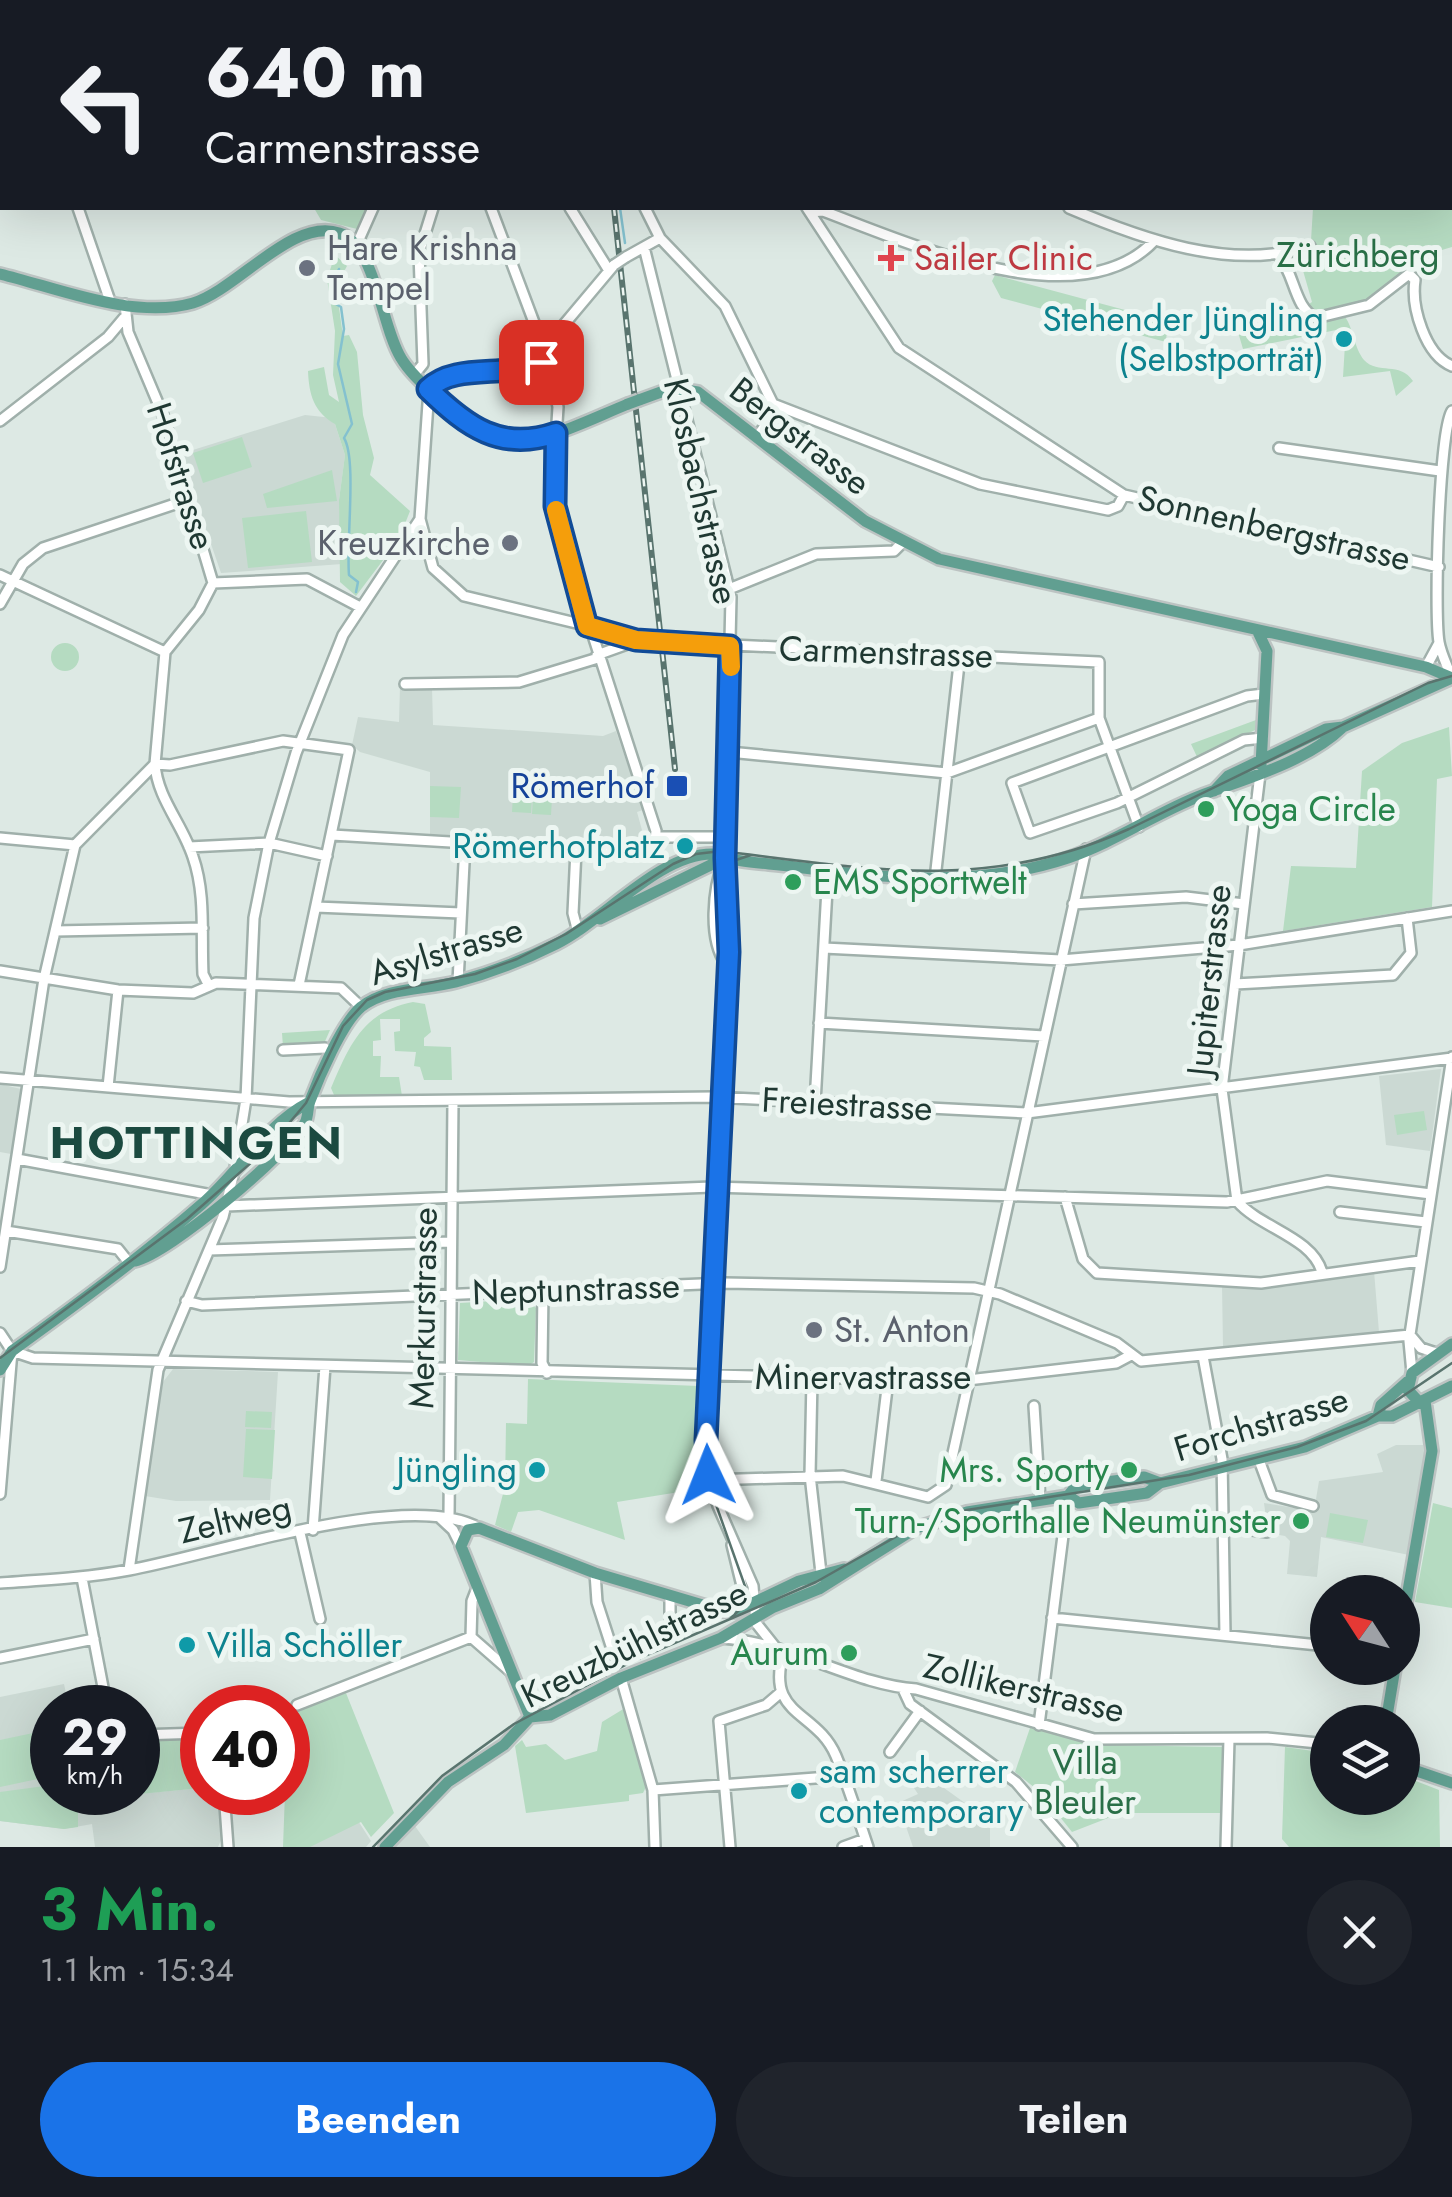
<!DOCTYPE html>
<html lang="de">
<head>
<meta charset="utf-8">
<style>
  body { margin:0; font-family:Jost,sans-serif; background:#20242c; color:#f1f3f6; height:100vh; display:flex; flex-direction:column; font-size:38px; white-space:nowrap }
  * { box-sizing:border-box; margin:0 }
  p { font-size:32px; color:#9ea1a6 }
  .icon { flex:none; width:55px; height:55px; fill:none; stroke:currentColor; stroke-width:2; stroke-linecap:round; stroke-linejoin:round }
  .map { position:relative; height:1847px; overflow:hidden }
  .sheet { display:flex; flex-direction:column; background:#171b24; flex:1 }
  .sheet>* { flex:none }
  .hud { position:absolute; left:0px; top:0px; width:1452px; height:210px; box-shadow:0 10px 40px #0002; background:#171b24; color:#f1f3f6; overflow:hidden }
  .needle { width:65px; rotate:306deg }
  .controls { position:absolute; left:1310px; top:1575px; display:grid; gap:20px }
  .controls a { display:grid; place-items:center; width:110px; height:110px; border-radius:50%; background:#171b24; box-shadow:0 10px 40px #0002; font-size:50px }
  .speed { position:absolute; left:30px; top:1685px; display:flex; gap:20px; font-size:50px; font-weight:700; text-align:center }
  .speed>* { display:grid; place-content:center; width:130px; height:130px; border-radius:50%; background:#171b24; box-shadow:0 10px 40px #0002; line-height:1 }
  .speed small { font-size:25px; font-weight:400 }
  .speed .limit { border:15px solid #d22; background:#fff; color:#111 }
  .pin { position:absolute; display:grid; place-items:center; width:85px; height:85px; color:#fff; margin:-42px; border-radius:20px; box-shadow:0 5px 15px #0006 }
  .me { position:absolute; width:110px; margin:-55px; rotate:358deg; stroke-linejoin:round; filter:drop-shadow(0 0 8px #0008) }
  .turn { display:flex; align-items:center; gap:35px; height:210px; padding:0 40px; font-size:45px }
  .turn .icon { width:130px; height:130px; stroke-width:2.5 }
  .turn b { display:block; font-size:70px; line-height:85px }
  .round { display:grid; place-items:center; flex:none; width:105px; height:105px; border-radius:52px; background:#20242c }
  .head { display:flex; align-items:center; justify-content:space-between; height:170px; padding:0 40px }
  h1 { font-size:60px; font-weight:700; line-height:75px; color:#1e9e55 }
  .button { display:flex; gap:20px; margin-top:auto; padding:20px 40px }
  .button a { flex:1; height:115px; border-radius:60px; background:#1a73e8; color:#fff; font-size:40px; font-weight:700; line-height:115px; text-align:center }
  .button a+a { background:#20242c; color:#f1f3f6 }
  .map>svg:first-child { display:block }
</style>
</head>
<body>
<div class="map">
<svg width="1452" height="1847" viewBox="0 0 1452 1847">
  <rect width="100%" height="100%" fill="#dde9e4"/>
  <path fill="#cbd9d3" d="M305 415 333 418 345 455 339 500 342 564 221 573 180 454Z
    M400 686 432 687 433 725 603 736 616 731 643 810 637 812 645 841 636 846 430 834V772L360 752 352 745 358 717 399 722Z
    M1441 1069 1430 1151 1386 1145 1379 1076Z
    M0 1084 21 1089 11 1154 0 1152Z
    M1374 1271 1379 1332 1223 1347 1222 1285 1284 1287Z
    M173 1369 278 1372 270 1500 176 1501 145 1496 163 1382Z
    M1396 1445H1423L1425 1460 1409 1555 1321 1537 1317 1577 1287 1574 1290 1541 1285 1536 1268 1533 1264 1503 1314 1511 1319 1481 1383 1472 1377 1454Z
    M64 1684 69 1707 52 1708V1792L113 1793 114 1796 202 1788V1792L218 1793 222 1838 218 1847H95L92 1824 64 1829 0 1821V1697Z
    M919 1770 990 1821V1847H913L898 1803 918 1794 910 1782Z
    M353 1813 371 1841 366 1847H293Z
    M415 1826 430 1847H395Z"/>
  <path fill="#b5dbc1" d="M1351 0H1452V247C1431 254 1400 258 1399 285L1354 308 1319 315 1306 306 1312 302 1300 260 1310 257 1313 208H1450V2Z
    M314 208H369L363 228 357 229 321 220Z
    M335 255 347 266 336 286 343 336 349 335 357 352 363 415 374 458 370 475 410 511 399 539 356 596 340 582 339 500 345 455 335 424C314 412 309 395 308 371L324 367 329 395 339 402 333 375 335 331 327 279Z
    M995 275 1151 317 1168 316 1166 342 1001 298 992 281Z
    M1345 317C1353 327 1354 348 1364 360 1378 375 1400 361 1413 381L1396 396 1390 371 1343 377 1346 328 1243 349 1238 332Z
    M242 437 252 467 203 483 193 453Z
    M332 470 337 501 267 508 263 494Z
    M306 511 312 562 248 568 242 518Z
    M51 657a14 14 0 1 1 28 0a14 14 0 1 1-28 0Z
    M1256 720 1255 730 1198 759 1191 744Z
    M1449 727 1452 776 1437 779 1432 907 1283 931 1291 866 1356 868 1362 771 1402 743Z
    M514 777 533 779 531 813 512 812Z
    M534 779 553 780 551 815 532 814Z
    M430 786 461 787 459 818 430 817Z
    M413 1002 425 1004 431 1032 424 1038V1046L451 1047 452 1080H424L420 1067 414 1066 416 1052 395 1051 394 1032 400 1031V1019H380L381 1040 373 1041V1056H381L380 1077H399L402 1096 334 1095 331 1088C350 1044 363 1012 413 1002Z
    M330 1030 323 1046 283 1047 282 1033Z
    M1424 1111 1427 1130 1397 1135 1394 1115Z
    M528 1299 536 1308 534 1362 528 1366 458 1360 460 1303Z
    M528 1379 698 1386V1489L617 1502 625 1540 539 1510 518 1512 511 1532 495 1525 505 1486 506 1423 527 1424Z
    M246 1411 272 1412 271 1428 245 1427Z
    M246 1429 275 1430 272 1479 243 1477Z
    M1433 1503 1452 1508V1608L1415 1602Z
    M1330 1513 1368 1520 1363 1543 1326 1537Z
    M346 1693 394 1813 371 1837 361 1822 310 1847H283L288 1712Z
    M625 1708 647 1785 643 1793 629 1795V1801L526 1813 515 1746 522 1740 526 1747 546 1744 565 1760 597 1751 602 1722Z
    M1030 1728 1108 1745 1222 1747 1223 1813H1121L1072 1832 1040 1792 1015 1772Z
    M52 1729V1776L0 1787V1740Z
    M202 1737V1788L119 1796 118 1793 138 1792V1740Z
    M1285 1747 1327 1753 1328 1798H1402L1403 1776 1439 1790 1440 1847H1289L1282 1839Z
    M52 1785V1792L74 1793 75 1798 101 1793 103 1810 78 1812V1827L64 1829 0 1821V1792Z"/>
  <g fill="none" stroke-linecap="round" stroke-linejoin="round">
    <path stroke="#84c1cf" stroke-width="2.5" d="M302 2V0
      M643 2 644 0
      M620 208 625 243
      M339 269 331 287 334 303 341 307 344 329 338 364 352 424 344 438C357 459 346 542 349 575L358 582 356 592"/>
    <g stroke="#a0b0ab" stroke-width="14">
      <path id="minor" d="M30 0 31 2
        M370 0V2
        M486 0 488 2
        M569 0 571 2
        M849 0 850 2
        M152 2V0
        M503 2 504 0
        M530 2 532 0
        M712 2 714 0
        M1181 2V0
        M0 156 2 155
        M78 208 110 301
        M570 208 608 269
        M645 208 660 238 725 306 773 404 980 484 1108 510 1118 506 1124 495
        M807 208 899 348 1124 495 1439 567
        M1069 208C1142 239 1232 272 1310 246
        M810 212 823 211C909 243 1080 321 1155 240
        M357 244 373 208
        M644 247 731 597 725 858 729 952 706 1458 718 1506 753 1586 756 1623 776 1648
        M1279 256C1295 274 1294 308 1316 318L1369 305 1409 274 1415 280C1411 307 1425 355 1452 366
        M626 257 660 238
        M125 304 128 332 163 415 213 583 199 610 165 652 155 764C157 798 183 825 193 857 206 894 201 935 203 974L209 986
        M414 375 423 364 419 253 433 208
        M0 421 108 337 124 318
        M757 437 769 420 773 404
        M1279 448 1440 471
        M420 519 433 568 464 596 655 642
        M0 575 165 652
        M213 583 307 579 360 607
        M729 589 816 554 894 551 902 543
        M0 604 23 564 43 548 187 500
        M668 642 1099 662V718L1139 827
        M597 655 636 641
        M1426 667 1439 643
        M1452 679C1448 667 1441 654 1439 642 1434 613 1439 431 1452 411
        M405 684 519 682 598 658
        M1263 738 1244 740 1117 803 1030 833 1012 783 1247 696 1264 694
        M729 752 947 773 1099 718
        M155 764 170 765 283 741 349 750 299 985
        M1260 774 1222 1089 1237 1201C1260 1228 1312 1237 1322 1272
        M332 835 637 853 654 851 656 831 560 533 553 487 558 407 550 365 491 208
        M657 837H726
        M0 838 75 845
        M189 847 269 843 327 856
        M576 850 573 913 578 932
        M724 861C713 888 708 939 726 964
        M935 879 960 655
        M1073 904 1186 897 1244 904
        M316 907 461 913
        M55 931 203 928
        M824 948 1061 960 1239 945 1452 911
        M0 971 118 990 193 993 216 983 341 988 361 1007
        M458 982 465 843
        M1235 984 1393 975 1411 953 1407 918
        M819 1023 1044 1036
        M283 1050 325 1048
        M0 1078 289 1102 713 1097 1027 1113 1452 1058
        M108 1087 118 990
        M815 1103 828 871
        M17 1159 212 1195
        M1065 1197 1083 1259 1097 1273 1261 1283 1420 1261
        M226 1206 712 1187 1227 1202 1327 1181 1431 1194
        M1340 1212 1426 1222
        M6 1231 118 1249 130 1264
        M209 1250 451 1242
        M0 1267 44 979 75 845 155 764
        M543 1291 542 1363 547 1373
        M186 1301 202 1305 725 1283 974 1288 1000 1294 1117 1343 1141 1361 1410 1335
        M0 1333 12 1351 0 1494
        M1410 1335 1421 1348 1436 1353
        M12 1351 33 1358 959 1381 1116 1363 1131 1355
        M1203 1356 1222 1459 1225 1635
        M1412 1373 1409 1341 1452 1057
        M812 1379 810 1475 821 1573
        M1034 1406 1040 1500
        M1259 1460 1272 1495 1313 1506
        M709 1480 843 1476 928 1497 946 1485 1086 849
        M876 1481 888 1380
        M449 1516 453 1101
        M439 1517 453 1530 461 1546
        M1222 1526 1267 1532
        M313 1530 325 1366
        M300 1533 320 1619
        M732 1545 743 1590 735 1610
        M129 1570 158 1370 223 1217 235 1168 246 1099 254 918 269 843 296 753 343 635 420 519 429 389C456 362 507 380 541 362L551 340 614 265
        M595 1573 597 1602 615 1658
        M82 1578 107 1708
        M0 1583C43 1580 86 1578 129 1570 212 1555 409 1488 479 1528
        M477 1588 472 1601 471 1637 511 1672
        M670 1596V1638
        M1052 1618 1328 1646
        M721 1638C791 1642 853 1685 916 1689L1094 1739 1267 1738 1328 1744
        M784 1651C764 1717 816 1709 836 1756 848 1785 858 1817 868 1847
        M0 1658 94 1639
        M621 1678 653 1790 655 1847
        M903 1689 910 1704 1016 1782 1072 1847
        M297 1705 471 1637
        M1039 1725 1068 1496
        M138 1735 202 1733
        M890 1752 920 1711
        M653 1790 842 1776
        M224 1792 228 1847
        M730 1847 719 1721 766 1705 780 1693
        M843 1847 865 1839
        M1226 1847 1229 1739"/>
    </g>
    <g stroke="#bcc3c2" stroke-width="16">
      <path id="major" d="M0 274C58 288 134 320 193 303 238 289 293 217 339 233 376 245 381 326 401 358 411 375 428 388 442 402 507 467 555 434 628 404
        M639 400 672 388 698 392 865 521 939 559 1426 667 1452 678
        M1258 632 1267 651 1261 765
        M1214 791 1228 776 1326 729 1343 727
        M600 919 725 858
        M135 1261C169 1254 288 1153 305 1123 309 1115 307 1108 310 1101 319 1077 342 1023 361 1007 386 987 425 990 456 982 490 973 524 960 556 944 603 921 659 854 712 854 738 863 768 863 795 867 887 878 978 888 1068 858 1118 841 1163 808 1213 791 1255 776 1310 759 1343 727L1452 678
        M0 1370 12 1351C77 1304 141 1257 202 1204 238 1173 267 1124 308 1103
        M1419 1402 1408 1390 1412 1373 1452 1344
        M1378 1416 1381 1405 1408 1381
        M1068 1496 1079 1503 1147 1493 1160 1483 1305 1447 1378 1416H1392L1452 1386
        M1402 1626 1432 1451 1425 1401
        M530 1717 550 1715 621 1678 721 1638 772 1608 819 1589 916 1528 967 1512 1068 1496 1076 1486 1144 1477 1160 1483
        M530 1717 461 1546 468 1530 479 1528 595 1573 723 1611 734 1612 799 1581 844 1569
        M1386 1722 1395 1668
        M1402 1766 1452 1783
        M385 1847 448 1782 504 1745 530 1717"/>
    </g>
    <use href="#minor" stroke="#fff" stroke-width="9"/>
    <use href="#major" stroke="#619f91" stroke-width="11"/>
    <path stroke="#59746e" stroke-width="2.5" d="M0 1358 187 1219 270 1146 306 1103 343 1026 367 1000 385 992 475 974 517 959 566 934 673 864 696 854 721 851C868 869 987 893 1129 829L1428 683 1452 676
      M730 1619 742 1607 746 1589 708 1482 704 1438 724 997 722 881 733 861 751 855
      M373 1847 442 1776 514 1724 633 1661 816 1582 915 1526 967 1510 1189 1475 1297 1447 1366 1421 1452 1363"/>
    <g stroke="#59746e" stroke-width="6">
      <path id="rail" d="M589 0 590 2
        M614 208 675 769"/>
    </g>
    <use href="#rail" stroke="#edf6f2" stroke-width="2.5" stroke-dasharray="8" stroke-linecap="butt"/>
    <g stroke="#a0b0ab" stroke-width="14" stroke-linecap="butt">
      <path id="minor-bridge" d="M614 265 626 257
        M655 642H668"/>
    </g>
    <g stroke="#bcc3c2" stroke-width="16" stroke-linecap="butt">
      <path id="major-bridge" d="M628 404 639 400"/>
    </g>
    <use href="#minor-bridge" stroke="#fff" stroke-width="9"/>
    <use href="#major-bridge" stroke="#619f91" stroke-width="11"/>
  </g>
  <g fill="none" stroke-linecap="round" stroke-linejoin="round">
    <g stroke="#114b97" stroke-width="25">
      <path id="route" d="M541 362C507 379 456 362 428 389 467 427 501 452 556 433L555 506 587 626 636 640 730 646 725 858 729 952 706 1440 708 1475"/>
    </g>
    <use href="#route" stroke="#1a73e8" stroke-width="18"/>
    <path stroke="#f59e0b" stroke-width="18" d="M556 510 587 626 636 640 730 646 731 667"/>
  </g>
  <path fill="#e0444e" stroke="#edf6f2" stroke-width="4" d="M886 243h10v10h10v10h-10v10h-10v-10h-10v-10h10z"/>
  <g fill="#6b7280" stroke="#edf6f2" stroke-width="4">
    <circle cx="307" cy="268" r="10"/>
    <circle cx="510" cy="543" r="10"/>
    <circle cx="814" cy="1330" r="10"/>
  </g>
  <g fill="#0f9aa8" stroke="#edf6f2" stroke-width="4">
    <circle cx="1344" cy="339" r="10"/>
    <circle cx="685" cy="846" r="10"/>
    <circle cx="537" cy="1470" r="10"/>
    <circle cx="187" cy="1645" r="10"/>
    <circle cx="799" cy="1791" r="10"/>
  </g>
  <rect fill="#1a4fb4" stroke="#edf6f2" stroke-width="4" x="665" y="774" width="24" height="24" rx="5"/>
  <g fill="#2e9e5b" stroke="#edf6f2" stroke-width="4">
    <circle cx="1206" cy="809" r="10"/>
    <circle cx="793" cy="882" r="10"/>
    <circle cx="1129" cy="1470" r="10"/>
    <circle cx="1301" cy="1521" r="10"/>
    <circle cx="849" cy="1653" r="10"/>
  </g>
  <g text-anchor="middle" stroke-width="10" stroke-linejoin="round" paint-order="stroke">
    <g font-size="35" fill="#5b616d" stroke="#edf6f2" text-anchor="start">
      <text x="327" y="260">Hare Krishna<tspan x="327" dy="40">Tempel</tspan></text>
      <text x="490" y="555" text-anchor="end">Kreuzkirche</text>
      <text x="834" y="1342">St. Anton</text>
    </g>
    <g font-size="35" fill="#296f47" stroke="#edf6f2">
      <text x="1358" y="267">Zürichberg</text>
      <text x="1085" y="1774">Villa<tspan x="1085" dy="40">Bleuler</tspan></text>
    </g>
    <g font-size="35" fill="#be3a42" stroke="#edf6f2" text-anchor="start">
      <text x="914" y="270">Sailer Clinic</text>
    </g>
    <g font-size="35" fill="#0d838f" stroke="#edf6f2" text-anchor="end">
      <text x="1324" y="331">Stehender Jüngling<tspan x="1324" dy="40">(Selbstporträt)</tspan></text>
      <text x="665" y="858">Römerhofplatz</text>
      <text x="517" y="1482">Jüngling</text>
      <text x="207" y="1657" text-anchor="start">Villa Schöller</text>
      <text x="819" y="1783" text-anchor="start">sam scherrer<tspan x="819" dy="40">contemporary</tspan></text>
    </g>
    <g font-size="35" fill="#1f3832" stroke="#edf6f2">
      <text transform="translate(800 436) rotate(38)" y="12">Bergstrasse</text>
      <text transform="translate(181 476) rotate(72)" y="12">Hofstrasse</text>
      <text transform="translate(701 491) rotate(77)" y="12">Klosbachstrasse</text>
      <text transform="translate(1274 528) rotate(13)" y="12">Sonnenbergstrasse</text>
      <text transform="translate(886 652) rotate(2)" y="12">Carmenstrasse</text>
      <text transform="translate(446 951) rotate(-17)" y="12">Asylstrasse</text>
      <text transform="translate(1209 980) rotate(-84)" y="12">Jupiterstrasse</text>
      <text transform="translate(847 1104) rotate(3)" y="12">Freiestrasse</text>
      <text transform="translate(576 1289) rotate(-2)" y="12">Neptunstrasse</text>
      <text transform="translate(423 1308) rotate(-89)" y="12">Merkurstrasse</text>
      <text x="863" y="1389">Minervastrasse</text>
      <text transform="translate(1261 1424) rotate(-17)" y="12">Forchstrasse</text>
      <text transform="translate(235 1519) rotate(-13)" y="12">Zeltweg</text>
      <text transform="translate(634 1644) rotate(-26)" y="12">Kreuzbühlstrasse</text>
      <text transform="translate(1024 1688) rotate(13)" y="12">Zollikerstrasse</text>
    </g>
    <g font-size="35" fill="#164399" stroke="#edf6f2" text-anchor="end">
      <text x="654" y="798">Römerhof</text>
    </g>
    <g font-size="35" fill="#27864d" stroke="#edf6f2" text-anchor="end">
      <text x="1226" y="821" text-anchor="start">Yoga Circle</text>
      <text x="813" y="894" text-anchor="start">EMS Sportwelt</text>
      <text x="1109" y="1482">Mrs. Sporty</text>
      <text x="1281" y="1533">Turn-/Sporthalle Neumünster</text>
      <text x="829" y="1665">Aurum</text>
    </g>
    <g font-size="45" font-weight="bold" letter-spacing="2.5" fill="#1b4a40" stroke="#edf6f2">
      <text x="197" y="1158">HOTTINGEN</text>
    </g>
  </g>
</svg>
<div class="controls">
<a><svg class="needle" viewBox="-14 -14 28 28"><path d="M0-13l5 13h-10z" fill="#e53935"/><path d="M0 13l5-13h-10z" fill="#9ea1a6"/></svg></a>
<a><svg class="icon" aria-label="layers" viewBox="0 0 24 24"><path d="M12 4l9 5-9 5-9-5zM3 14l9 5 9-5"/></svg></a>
</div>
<div class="speed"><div>29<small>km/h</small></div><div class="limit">40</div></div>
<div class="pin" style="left:541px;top:362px;background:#d93025"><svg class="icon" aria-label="arrive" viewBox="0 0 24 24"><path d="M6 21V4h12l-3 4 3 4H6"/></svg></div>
<svg class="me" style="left:708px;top:1475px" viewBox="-20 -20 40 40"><path d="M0-17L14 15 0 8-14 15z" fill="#1a73e8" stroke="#fff" stroke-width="4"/></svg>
<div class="hud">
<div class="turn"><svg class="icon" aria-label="left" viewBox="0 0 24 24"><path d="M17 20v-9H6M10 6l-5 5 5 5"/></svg><div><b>640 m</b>Carmenstrasse</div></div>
</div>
</div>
<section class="sheet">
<div class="head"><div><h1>3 Min.</h1><p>1.1 km · 15:34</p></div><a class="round"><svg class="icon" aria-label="close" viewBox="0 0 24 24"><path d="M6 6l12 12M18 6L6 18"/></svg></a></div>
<div class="button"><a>Beenden</a><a>Teilen</a></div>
</section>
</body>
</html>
